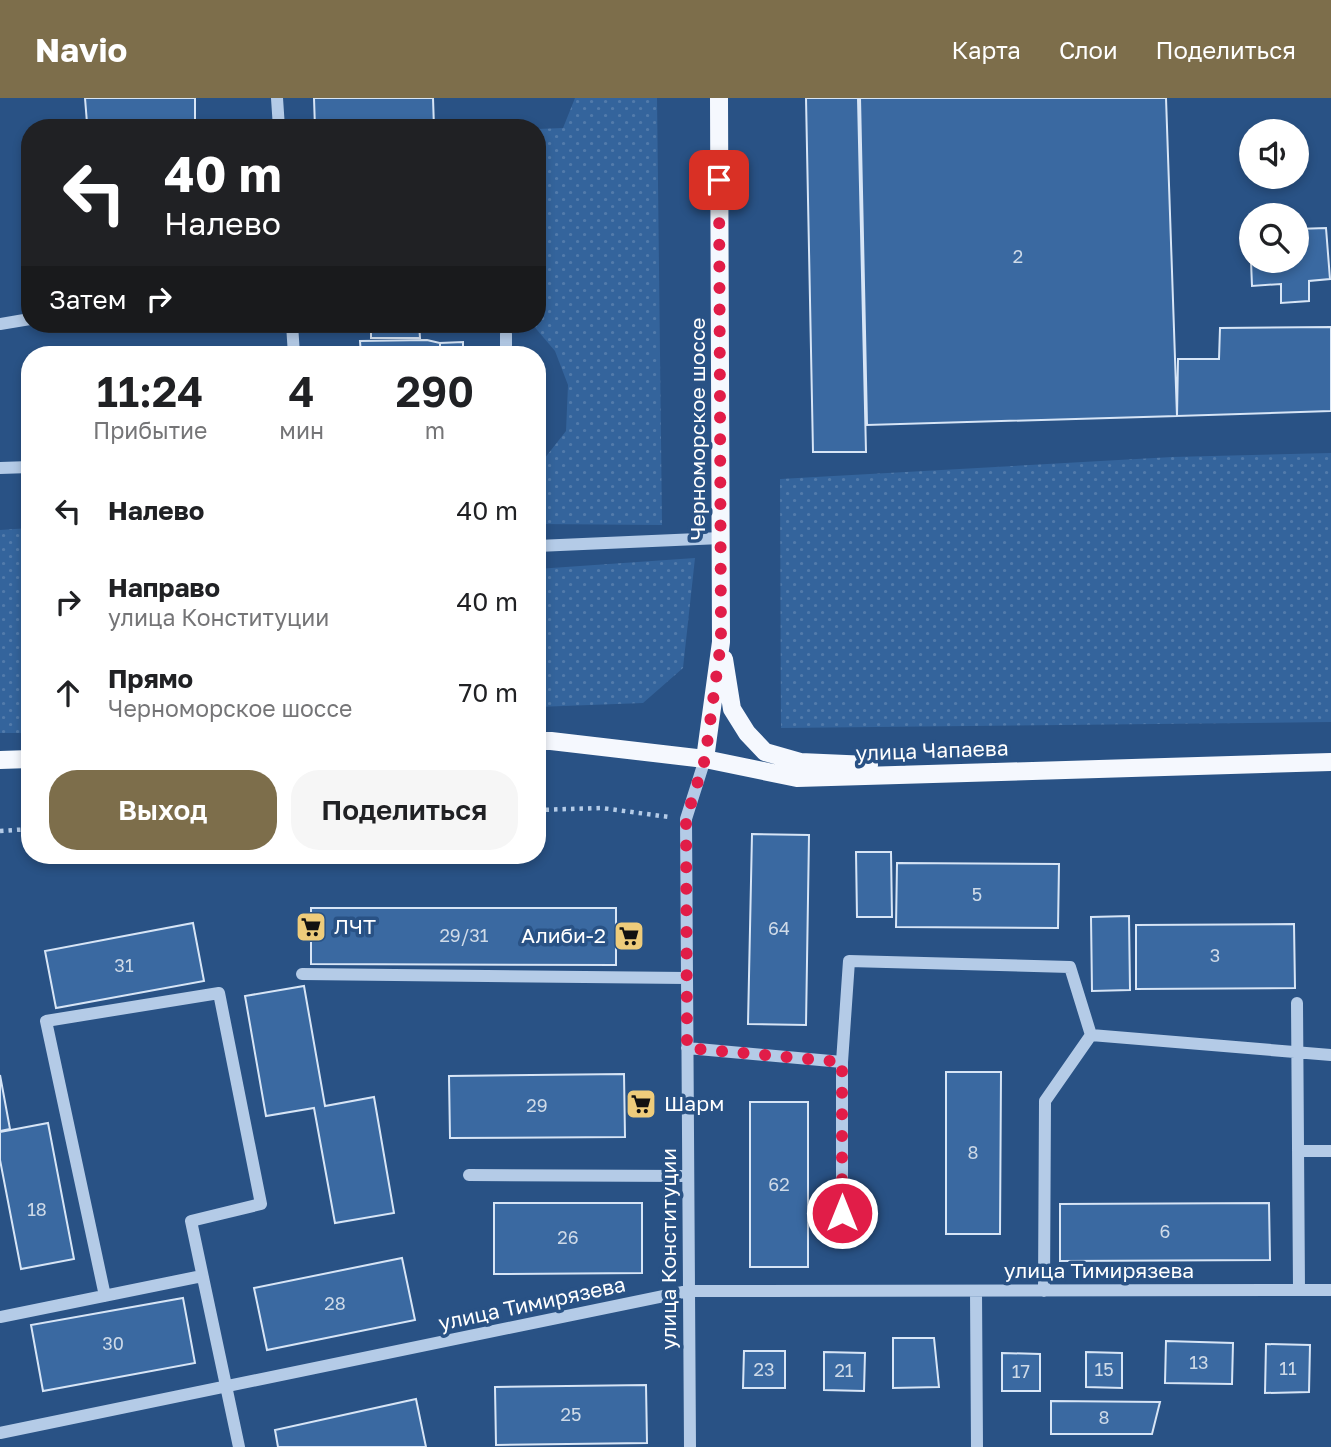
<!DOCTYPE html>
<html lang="ru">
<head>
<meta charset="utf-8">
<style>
  body { margin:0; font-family:"Golos Text",sans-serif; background:#f6f6f6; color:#202124; height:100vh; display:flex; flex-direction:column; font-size:26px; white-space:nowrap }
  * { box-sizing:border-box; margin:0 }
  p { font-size:23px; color:#757577 }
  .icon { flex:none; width:38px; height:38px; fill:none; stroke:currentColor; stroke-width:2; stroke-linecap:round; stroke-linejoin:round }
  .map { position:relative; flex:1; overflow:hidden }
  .drawer { position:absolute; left:21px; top:248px; width:525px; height:518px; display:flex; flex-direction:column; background:#fff; border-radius:28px; box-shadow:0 4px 10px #0003 }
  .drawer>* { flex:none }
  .hud { position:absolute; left:21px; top:21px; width:525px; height:214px; border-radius:28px; box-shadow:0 4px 10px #0003; background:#202124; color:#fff; overflow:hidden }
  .buttons { position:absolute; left:1239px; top:21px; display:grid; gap:14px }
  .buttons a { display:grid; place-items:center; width:70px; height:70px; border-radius:50%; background:#fff; box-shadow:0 4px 10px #0003; font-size:35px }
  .pin { position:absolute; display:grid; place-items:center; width:60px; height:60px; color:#fff; margin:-30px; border-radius:14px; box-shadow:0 4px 10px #0006 }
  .me { position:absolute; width:77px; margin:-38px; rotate:0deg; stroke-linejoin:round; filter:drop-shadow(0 0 5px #0008) }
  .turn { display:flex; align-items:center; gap:24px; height:147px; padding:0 28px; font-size:32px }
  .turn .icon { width:91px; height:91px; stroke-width:2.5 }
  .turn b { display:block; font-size:49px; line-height:60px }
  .then { display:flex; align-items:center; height:66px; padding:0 28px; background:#0003; gap:14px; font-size:26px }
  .eta { display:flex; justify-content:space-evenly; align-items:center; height:119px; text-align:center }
  .eta b { font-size:42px; font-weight:600; line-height:49px }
  .action { display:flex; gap:14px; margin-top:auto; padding:14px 28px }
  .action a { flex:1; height:80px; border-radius:28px; background:#7d6e4b; color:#fff; font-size:28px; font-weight:600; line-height:80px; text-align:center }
  .action a+a { background:#f6f6f6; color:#202124 }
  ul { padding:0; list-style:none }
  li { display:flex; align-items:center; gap:21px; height:91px; padding:0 28px }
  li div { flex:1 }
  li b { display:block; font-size:26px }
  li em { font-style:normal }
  header { display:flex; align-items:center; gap:42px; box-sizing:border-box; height:98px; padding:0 35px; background:#7d6e4b; color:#fff }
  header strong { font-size:33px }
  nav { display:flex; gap:38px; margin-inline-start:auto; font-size:24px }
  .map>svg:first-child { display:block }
</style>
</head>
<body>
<header>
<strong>Navio</strong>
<nav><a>Карта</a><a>Слои</a><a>Поделиться</a></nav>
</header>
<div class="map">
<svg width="1331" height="1349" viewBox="0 0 1331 1349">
  <defs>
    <pattern id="grass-dots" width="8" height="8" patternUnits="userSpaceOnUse" patternTransform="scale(1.75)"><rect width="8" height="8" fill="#34649c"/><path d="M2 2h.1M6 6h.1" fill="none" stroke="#527bab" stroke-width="1.8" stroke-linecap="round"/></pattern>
  </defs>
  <rect width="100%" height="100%" fill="#295285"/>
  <path fill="url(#grass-dots)" d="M575 0H657L662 427 537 426V370L566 333 568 287 555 253 532 226H537V31L563 30Z
    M1331 355V624L781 630 780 381 1172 359Z
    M30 430V635H0V432Z
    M695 460 683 570 643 605 537 609V471Z"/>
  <path fill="#3a69a1" stroke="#d7e5f6" stroke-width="2" d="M85 0H195V22L87 25Z
    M314 0H433L434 30H315Z
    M806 0H858L866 354H813Z
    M860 0H1166L1177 318 867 327Z
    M1326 130 1330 181 1309 183V203L1281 205V186L1252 188 1251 163H1297V131Z
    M371 226H419L420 240H371Z
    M1331 229V313L1177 318 1178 261H1219L1220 230Z
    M427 242 440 245V257H361L360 243Z
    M463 244V257H440V245Z
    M752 736 809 737 806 927 748 926Z
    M856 754H891L892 819H857Z
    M897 765 1059 766 1058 830 896 829Z
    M311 810H616V867L311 866Z
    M1129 818 1130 892 1092 893 1091 819Z
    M193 825 204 883 56 910 45 853Z
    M1294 826 1295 890 1136 891V827Z
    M304 888 325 1008 374 999 394 1115 335 1125 314 1010 266 1018 245 898Z
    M946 974H1001L1000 1136H946Z
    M624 976 625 1039 450 1040 449 978Z
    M0 977 10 1031 0 1033Z
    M750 1004H808V1169H750Z
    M48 1025 74 1161 21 1171 0 1062V1034Z
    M494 1105H642V1175L494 1176Z
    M1269 1105 1270 1162 1060 1163V1106Z
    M402 1160 415 1222 267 1252 254 1190Z
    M183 1200 195 1265 43 1293 31 1227Z
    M893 1240H934L939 1289 893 1290Z
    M1166 1243 1233 1245 1232 1286 1165 1285Z
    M1266 1246 1310 1247 1309 1294 1265 1295Z
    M744 1253H785V1290H743Z
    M824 1254 865 1255 864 1293 824 1292Z
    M1086 1254 1122 1255V1290L1086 1289Z
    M1002 1255 1040 1256V1293H1002Z
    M646 1287 647 1345 496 1347 495 1289Z
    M416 1301 426 1349H278L275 1332Z
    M1051 1303 1160 1304 1152 1336H1051Z"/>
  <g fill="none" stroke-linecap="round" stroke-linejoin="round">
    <path stroke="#b4cbe7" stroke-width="4.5" stroke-dasharray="3.5 5" stroke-linecap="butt" d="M537 712 602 710 669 719
      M0 733 30 731"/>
    <path stroke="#b4cbe7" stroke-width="12" d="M277 0 279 30
      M0 226 30 221
      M292 226 294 257
      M506 257V236
      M0 370 30 369
      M537 448 721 440
      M302 876 686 880
      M1297 905 1299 1192
      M687 950 842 964 849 863 1070 869 1091 937 1331 957
      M842 964V1115
      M1298 1053H1331
      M469 1077 687 1078
      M976 1193 977 1349
      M1044 1193 1045 1003 1091 937
      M105 1198 46 923 219 895 261 1106 191 1123 239 1349
      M0 1219 202 1178
      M0 1335 688 1193 1331 1192
      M690 1349 686 721 705 661"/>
    <path stroke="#f5f8fe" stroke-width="18" d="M724 561 732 611 747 635 765 654 800 664 869 667
      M537 643H551L705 661 797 680 1331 664
      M705 661 721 544 719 0
      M0 662 30 661"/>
  </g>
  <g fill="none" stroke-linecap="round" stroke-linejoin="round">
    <path stroke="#e11d48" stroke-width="12" stroke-dasharray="0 21.6" d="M719 82 721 544 705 661 686 721 687 950 842 964V1115"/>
  </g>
  <defs>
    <g id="supermarket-square" transform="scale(1.575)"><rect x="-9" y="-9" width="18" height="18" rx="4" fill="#eecc7b" stroke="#295285"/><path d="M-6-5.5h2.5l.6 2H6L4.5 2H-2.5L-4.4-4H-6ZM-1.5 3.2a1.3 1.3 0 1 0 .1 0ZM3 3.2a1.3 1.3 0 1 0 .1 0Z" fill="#111"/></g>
  </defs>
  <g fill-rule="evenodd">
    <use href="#supermarket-square" x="311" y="829"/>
    <use href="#supermarket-square" x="629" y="838"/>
    <use href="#supermarket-square" x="641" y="1006"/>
  </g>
  <g text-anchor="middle" stroke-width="7" stroke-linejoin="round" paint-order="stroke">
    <g font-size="18" fill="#cedae8">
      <text x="1018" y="165">2</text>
      <text x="977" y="803">5</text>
      <text x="779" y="837">64</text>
      <text x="464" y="844">29/31</text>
      <text x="1215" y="864">3</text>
      <text x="124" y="874">31</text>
      <text x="537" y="1014">29</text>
      <text x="973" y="1061">8</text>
      <text x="779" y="1093">62</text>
      <text x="37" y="1118">18</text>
      <text x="1165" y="1140">6</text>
      <text x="568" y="1146">26</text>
      <text x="335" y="1212">28</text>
      <text x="113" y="1252">30</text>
      <text x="1199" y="1271">13</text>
      <text x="1288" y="1277">11</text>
      <text x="764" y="1278">23</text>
      <text x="1104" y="1278">15</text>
      <text x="844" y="1279">21</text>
      <text x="1021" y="1280">17</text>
      <text x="571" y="1323">25</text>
      <text x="1104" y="1326">8</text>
    </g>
    <g font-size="21" fill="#fff" stroke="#295285">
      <text transform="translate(698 331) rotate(-90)" y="7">Черноморское шоссе</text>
      <text transform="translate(932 653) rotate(-2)" y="7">улица Чапаева</text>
      <text transform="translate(669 1151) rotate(-90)" y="7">улица Конституции</text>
      <text x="1099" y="1180">улица Тимирязева</text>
      <text transform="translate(532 1206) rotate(-12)" y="7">улица Тимирязева</text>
    </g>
    <g font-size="21" fill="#fff" stroke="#295285" text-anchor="start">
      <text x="334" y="836">ЛЧТ</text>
      <text x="606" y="845" text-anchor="end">Алиби-2</text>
      <text x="664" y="1013">Шарм</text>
    </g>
  </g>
</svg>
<div class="buttons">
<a><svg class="icon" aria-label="sound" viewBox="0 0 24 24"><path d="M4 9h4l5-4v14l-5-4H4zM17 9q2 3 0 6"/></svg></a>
<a><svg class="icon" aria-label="search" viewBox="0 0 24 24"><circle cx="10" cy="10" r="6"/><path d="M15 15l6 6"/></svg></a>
</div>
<div class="pin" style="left:719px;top:82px;background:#d93025"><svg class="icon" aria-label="arrive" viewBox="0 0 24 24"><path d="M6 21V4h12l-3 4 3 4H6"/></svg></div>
<svg class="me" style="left:842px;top:1115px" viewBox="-20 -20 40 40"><circle r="17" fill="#e11d48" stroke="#fff" stroke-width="3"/><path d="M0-11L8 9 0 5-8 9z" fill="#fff"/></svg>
<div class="hud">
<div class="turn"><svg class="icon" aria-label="left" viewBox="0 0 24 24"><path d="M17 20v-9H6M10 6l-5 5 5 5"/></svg><div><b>40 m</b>Налево</div></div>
<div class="then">Затем<svg class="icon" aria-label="right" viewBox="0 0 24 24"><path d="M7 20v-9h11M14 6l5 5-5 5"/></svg></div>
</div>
<section class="drawer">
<div class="eta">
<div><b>11:24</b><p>Прибытие</p></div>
<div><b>4</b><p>мин</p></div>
<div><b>290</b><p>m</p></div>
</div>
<ul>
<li><svg class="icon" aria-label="left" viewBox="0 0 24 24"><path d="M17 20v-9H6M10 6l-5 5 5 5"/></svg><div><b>Налево</b></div><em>40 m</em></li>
<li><svg class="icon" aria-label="right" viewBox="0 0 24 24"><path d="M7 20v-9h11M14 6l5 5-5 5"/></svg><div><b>Направо</b><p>улица Конституции</p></div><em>40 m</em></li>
<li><svg class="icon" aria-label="ahead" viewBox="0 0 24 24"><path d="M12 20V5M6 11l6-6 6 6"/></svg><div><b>Прямо</b><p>Черноморское шоссе</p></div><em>70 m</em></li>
</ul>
<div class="action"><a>Выход</a><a>Поделиться</a></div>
</section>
</div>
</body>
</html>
